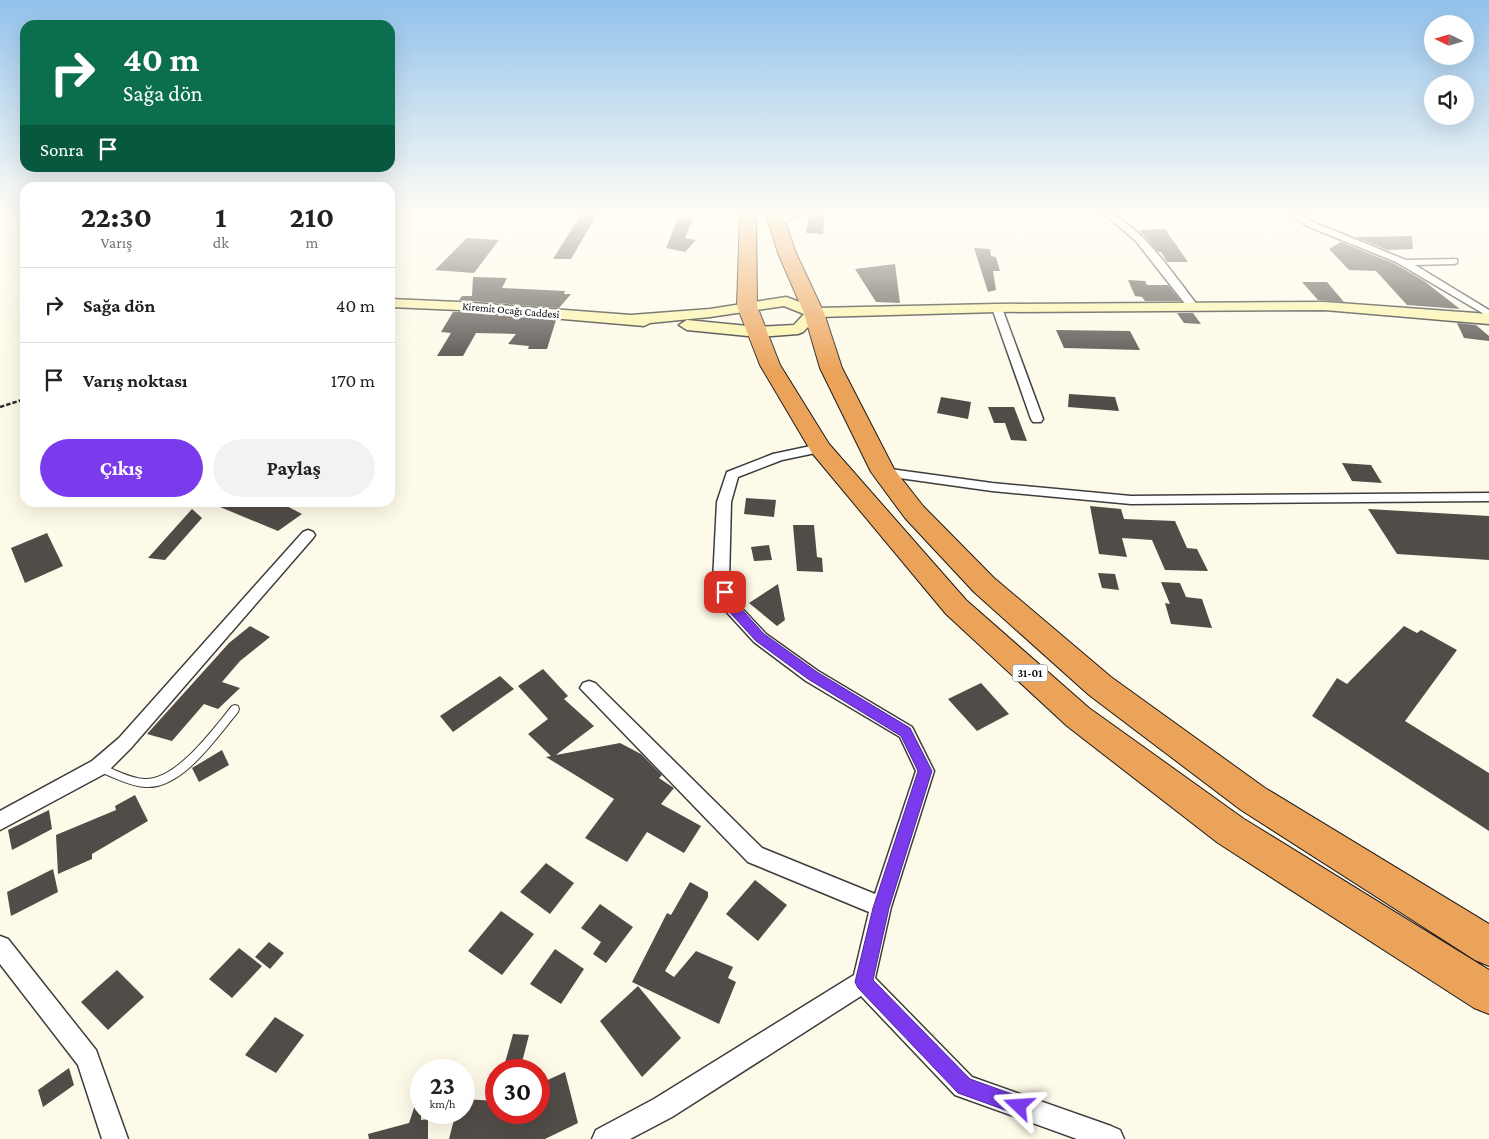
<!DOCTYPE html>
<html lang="tr">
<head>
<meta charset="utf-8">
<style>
  body { margin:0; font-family:"Crimson Pro",serif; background:#f2f2f2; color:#222; height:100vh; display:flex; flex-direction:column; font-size:19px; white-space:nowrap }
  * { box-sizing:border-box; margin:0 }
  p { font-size:16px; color:#767676 }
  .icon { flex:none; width:28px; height:28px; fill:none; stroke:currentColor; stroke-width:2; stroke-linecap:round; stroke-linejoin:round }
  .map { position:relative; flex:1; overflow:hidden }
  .side { position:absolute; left:20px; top:182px; width:375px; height:325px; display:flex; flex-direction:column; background:#fff; border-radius:15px; box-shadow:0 5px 20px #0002 }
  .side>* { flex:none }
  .hud { position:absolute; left:20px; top:20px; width:375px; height:152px; border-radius:15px; box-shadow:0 5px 20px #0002; background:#0b6e4f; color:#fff; overflow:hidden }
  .needle { width:32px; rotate:275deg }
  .controls { position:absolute; left:1424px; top:15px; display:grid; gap:10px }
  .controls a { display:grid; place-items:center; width:50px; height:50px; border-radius:50%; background:#fff; box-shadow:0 5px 20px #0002; font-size:25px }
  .speed { position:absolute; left:410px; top:1059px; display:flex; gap:10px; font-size:25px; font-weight:700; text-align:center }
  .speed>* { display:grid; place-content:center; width:65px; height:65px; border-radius:50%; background:#fff; box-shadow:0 5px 20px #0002; line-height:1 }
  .speed small { font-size:12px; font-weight:400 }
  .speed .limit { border:8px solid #d22; background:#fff; color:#111 }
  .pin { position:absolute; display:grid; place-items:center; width:42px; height:42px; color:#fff; margin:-21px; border-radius:10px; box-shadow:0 2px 8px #0006 }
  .me { position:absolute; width:55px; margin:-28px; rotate:290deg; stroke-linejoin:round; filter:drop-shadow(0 0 4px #0008) }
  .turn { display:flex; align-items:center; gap:18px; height:105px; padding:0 20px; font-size:22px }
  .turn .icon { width:65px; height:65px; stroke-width:2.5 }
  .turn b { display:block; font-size:35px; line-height:42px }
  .then { display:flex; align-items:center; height:48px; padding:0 20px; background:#0003; gap:10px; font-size:19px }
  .eta { display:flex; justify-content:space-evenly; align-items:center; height:85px; text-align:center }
  .eta b { font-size:30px; font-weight:700; line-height:35px }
  .action { display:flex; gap:10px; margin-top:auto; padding:10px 20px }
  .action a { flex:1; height:58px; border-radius:30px; background:#7c3aed; color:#fff; font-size:20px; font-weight:700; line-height:58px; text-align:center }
  .action a+a { background:#f2f2f2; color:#222 }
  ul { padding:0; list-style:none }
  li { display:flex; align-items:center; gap:15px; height:75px; padding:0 20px; border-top:1px solid #e0e0e0 }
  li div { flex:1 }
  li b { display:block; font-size:19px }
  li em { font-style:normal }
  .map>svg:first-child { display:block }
</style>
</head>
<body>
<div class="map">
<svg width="1489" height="1139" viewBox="0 0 1489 1139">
  <rect width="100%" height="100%" fill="#fefae9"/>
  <path fill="#524c48" d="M581 214H597L571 259H553Z
    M809 214H825L823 234 806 233Z
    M678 218 693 219 685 238 696 240 685 252 666 248Z
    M1165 229 1188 262H1167L1161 252H1158L1139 230Z
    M1412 236 1413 249 1387 250 1355 237Z
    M467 238 499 240 474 273 435 270Z
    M1341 242 1395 264 1424 281 1460 309 1407 305 1376 271 1349 270 1329 249Z
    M974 248 990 249 991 256 996 257 1000 271H993L996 290 988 292Z
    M895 264 900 303 876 302 855 269Z
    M473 277 507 278 502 288 565 291 564 294H571L559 308 459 300 462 296H472Z
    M1128 280 1145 281 1147 285H1168L1181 301H1145L1142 297 1135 296Z
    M1302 282H1327L1344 302 1318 300Z
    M453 312H459L556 320 547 349H528L529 346 508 344 516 334 476 333 463 356H437L451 333 441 332Z
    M1177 313H1193L1201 324 1184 323Z
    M1457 323 1476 325 1489 336V341L1464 338Z
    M1056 330 1130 331 1140 350 1064 348Z
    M1069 394 1115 397 1119 411 1068 407Z
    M941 397 971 402 968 419 937 413Z
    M988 407H1014L1027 441 1011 440 1005 423H994Z
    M1342 463 1371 465 1382 483 1352 481Z
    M746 498 776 500 774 517 744 514Z
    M208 502H279L302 514 278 531Z
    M1090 506 1121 509 1124 519 1175 521 1187 548 1197 549 1208 571 1165 570 1152 540 1122 538 1127 557 1099 554Z
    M192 509 202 518 165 560 148 558Z
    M1368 509 1489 516V560L1397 554Z
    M793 525H814L817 557 822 558 823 572 797 571Z
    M47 533 63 566 25 583 11 548Z
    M769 545 772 560 754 561 751 547Z
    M1098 573 1115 574 1119 590 1102 588Z
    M1161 582 1180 583 1186 597 1202 599 1212 628 1171 624 1165 603 1170 604Z
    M778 584 785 620 777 626 749 603Z
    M250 626 270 637 240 661 222 682 240 688 218 709 204 704 172 741 147 734 229 643Z
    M1404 626 1417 633 1421 630 1457 650 1405 721 1489 773V831L1312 716 1337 678 1347 684Z
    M543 669 568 696 564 699 594 726 556 755 620 743 641 754 662 775 659 778 674 788 661 804 701 826 684 853 647 832 627 862 585 838 614 799 546 757 551 756 528 734 548 719 518 686Z
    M500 676 514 689 453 732 440 716Z
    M981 683 1009 714 977 731 948 699Z
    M222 750 229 765 199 782 192 768Z
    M135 795 148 821 92 854V859L58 874 56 835 116 810 115 806Z
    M49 810 52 829 12 850 8 830Z
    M546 863 574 883 550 914 520 892Z
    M53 869 58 892 11 916 7 892Z
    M755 880 787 905 758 941 726 914Z
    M690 882 708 892V897L665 971 674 977 696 951 733 967 728 978 736 982 719 1024 632 982 667 913 671 915Z
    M600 904 633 927 606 963 593 954 601 942 581 928Z
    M501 911 534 934 502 975 468 951Z
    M269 942 284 953 270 969 255 957Z
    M239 948 262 966 232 998 209 979Z
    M555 949 584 969 561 1004 530 984Z
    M117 970 144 997 108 1030 81 1002Z
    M638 986 681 1038 642 1077 600 1021Z
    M275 1017 304 1035 276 1073 245 1055Z
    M513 1034 529 1035 520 1070H503Z
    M69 1068 74 1085 43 1107 38 1090Z
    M565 1072 578 1123 545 1139H449L456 1112H464V1099L496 1101V1112H539V1084Z
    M418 1096H421V1120L428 1119V1139H369L368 1134 409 1123Z"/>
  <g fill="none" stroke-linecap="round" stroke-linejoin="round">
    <g stroke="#3d3d3d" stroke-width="2">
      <path id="lane" d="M235 705 238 706 239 709 238 712C217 737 182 790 145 787 128 786 112 776 97 771L95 768 97 765 100 764C114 769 129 778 144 779 176 781 213 729 232 706Z"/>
    </g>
    <g stroke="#3d3d3d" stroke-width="3">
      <path id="street" d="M789 214H801L780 225 773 223Z
        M1104 214C1134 214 1179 282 1198 306V310H1190L1135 240Z
        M1289 214H1300L1313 222 1406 260 1457 259V263L1454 264 1415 265 1489 310V317L1396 262 1307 226Z
        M997 305 1002 308 1043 419 1041 422H1033L1031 419 992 308Z
        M820 444 826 448 825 451 782 460 738 477 731 502 729 581 735 601 766 634 818 671 912 727 934 771 891 907 875 978 972 1077 1111 1126 1120 1130 1124 1139H1077L955 1095 861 996 672 1117 630 1139H592L596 1130 654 1099 854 975 869 912 748 862 580 688 583 683 589 681 595 683 762 848 875 894 916 771 900 737 806 681 754 642 722 607 713 581 717 502 727 472 773 454Z
        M883 468 992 483 1131 496 1489 493V501L1131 504 992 491 878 475 876 472 878 469Z
        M308 530 313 532 315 535 313 538 131 748 106 773 0 830V811L92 761 119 738 303 532Z
        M0 936 8 939 96 1050 128 1139H102L78 1065 0 964Z"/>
    </g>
    <g stroke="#2c2c2c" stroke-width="3">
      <path id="secondary" d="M786 297 816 308 997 304 1325 302 1489 314V324L1325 310 997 312 818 317 803 332 798 334 758 337 687 330 679 325 687 320 758 327 794 325 804 314 784 306 710 317 650 323 644 326 459 310 390 307V299L459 302 631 315 710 309Z"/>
    </g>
    <g stroke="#1b1b1b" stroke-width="2">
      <path id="highway" d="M740 214H756L757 306 780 365 829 444 966 600 1089 708 1244 819 1489 970V1014L1474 1008 1218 843 1067 726 946 614 812 453 760 365 737 306Z
        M766 214H782L796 253 824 313 842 368 894 469 923 506 994 578 1111 677 1265 788 1489 924V966L1475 960 1241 810 1089 695 974 592 905 518 871 472 820 368 804 313 778 253Z"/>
    </g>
    <path stroke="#2c2c2c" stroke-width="2.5" stroke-dasharray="4.5 2" stroke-linecap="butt" d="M0 407 25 399"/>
    <use href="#lane" fill="#fff" fill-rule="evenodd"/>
    <use href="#street" fill="#fff" fill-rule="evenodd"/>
    <use href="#secondary" fill="#faf4a8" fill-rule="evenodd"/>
    <use href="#highway" fill="#eba259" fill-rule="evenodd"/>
  </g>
  <linearGradient id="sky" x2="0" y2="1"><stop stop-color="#92c2ec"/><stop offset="0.57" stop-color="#fffdf5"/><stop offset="1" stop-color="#fffdf5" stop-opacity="0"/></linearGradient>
  <rect width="1489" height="374" fill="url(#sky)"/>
  <path fill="#7c3aed" stroke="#51269a" d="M725 587 729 589 734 601 764 634 817 672 910 728 932 771 889 908 873 980 970 1079 1026 1099 1029 1106 1026 1113 1019 1115 958 1093 858 988 855 982 873 908 918 771 901 736 808 679 756 641 724 606 719 592Z"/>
  <g text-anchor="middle" stroke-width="5" stroke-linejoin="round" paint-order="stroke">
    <g font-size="11" fill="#0a0a0a" stroke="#fff">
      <text transform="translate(511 310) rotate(5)" y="4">Kiremit Ocağı Caddesi</text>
    </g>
    <rect fill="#fff" stroke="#545454" stroke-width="1" x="1012.5" y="664.5" width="35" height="17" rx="4"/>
    <g font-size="11" font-weight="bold" fill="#0a0a0a">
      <text x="1030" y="677">31-01</text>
    </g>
  </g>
</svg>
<div class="controls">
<a><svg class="needle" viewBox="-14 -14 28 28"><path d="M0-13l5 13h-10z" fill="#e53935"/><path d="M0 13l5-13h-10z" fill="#767676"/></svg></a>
<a><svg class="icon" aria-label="sound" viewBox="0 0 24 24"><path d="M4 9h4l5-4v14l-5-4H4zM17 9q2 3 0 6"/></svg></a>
</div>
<div class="speed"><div>23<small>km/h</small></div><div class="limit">30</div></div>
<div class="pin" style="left:725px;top:592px;background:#d93025"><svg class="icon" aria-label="arrive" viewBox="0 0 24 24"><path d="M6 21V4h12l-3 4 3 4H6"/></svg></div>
<svg class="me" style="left:1019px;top:1106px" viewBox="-20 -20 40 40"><path d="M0-17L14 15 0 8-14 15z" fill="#7c3aed" stroke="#fff" stroke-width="4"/></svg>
<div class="hud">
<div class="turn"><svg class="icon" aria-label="right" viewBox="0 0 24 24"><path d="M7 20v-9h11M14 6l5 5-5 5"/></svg><div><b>40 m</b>Sağa dön</div></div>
<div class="then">Sonra<svg class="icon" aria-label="arrive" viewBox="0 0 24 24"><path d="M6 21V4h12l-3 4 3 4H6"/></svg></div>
</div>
<section class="side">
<div class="eta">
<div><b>22:30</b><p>Varış</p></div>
<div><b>1</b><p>dk</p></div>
<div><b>210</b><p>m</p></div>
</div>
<ul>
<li><svg class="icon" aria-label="right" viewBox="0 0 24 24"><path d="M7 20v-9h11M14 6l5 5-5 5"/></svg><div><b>Sağa dön</b></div><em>40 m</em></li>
<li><svg class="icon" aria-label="arrive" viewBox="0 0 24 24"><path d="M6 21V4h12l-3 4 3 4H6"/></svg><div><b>Varış noktası</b></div><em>170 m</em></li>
</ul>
<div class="action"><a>Çıkış</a><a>Paylaş</a></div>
</section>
</div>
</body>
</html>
